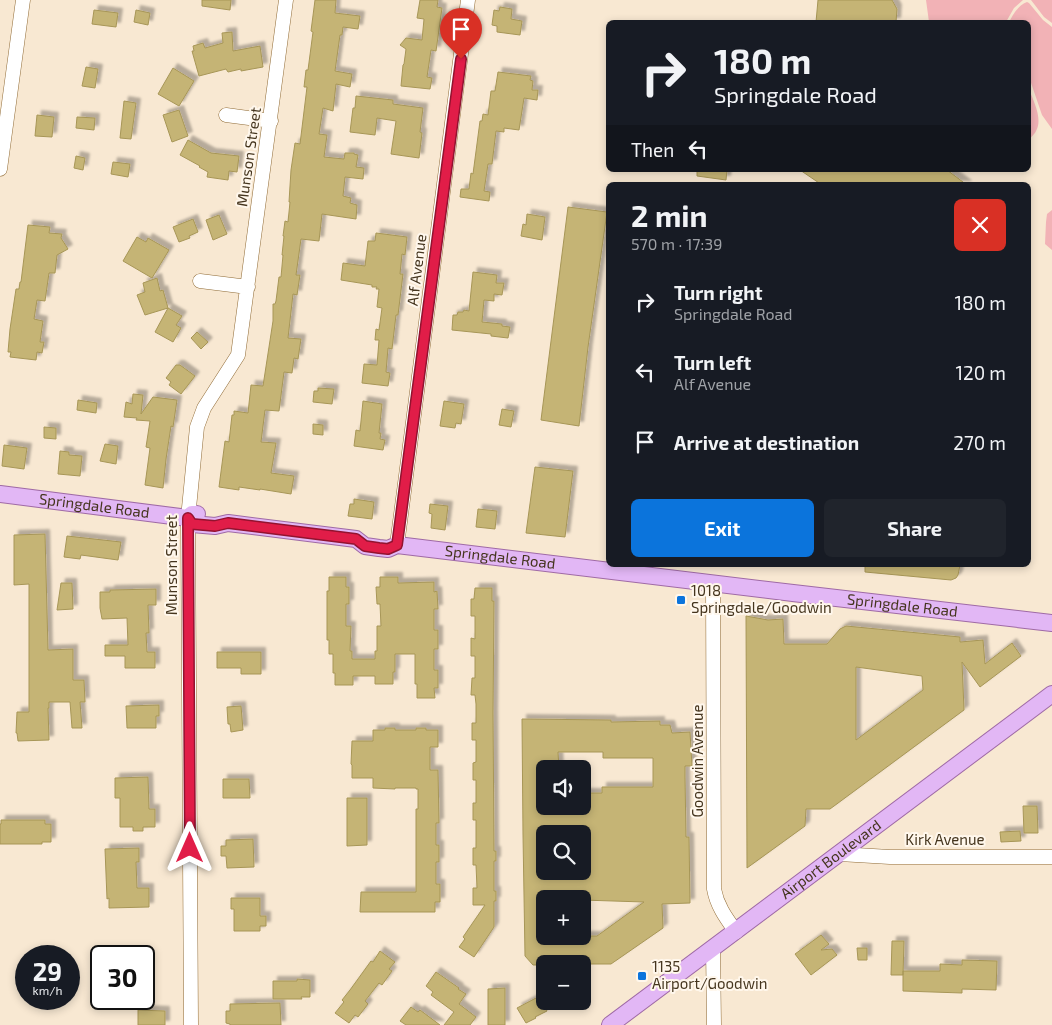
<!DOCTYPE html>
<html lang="en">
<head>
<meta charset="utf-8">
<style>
  body { margin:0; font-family:"Exo 2",sans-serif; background:#20242c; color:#f1f3f6; height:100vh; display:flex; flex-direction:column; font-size:19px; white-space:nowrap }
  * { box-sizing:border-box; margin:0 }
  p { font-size:16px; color:#9ea1a6 }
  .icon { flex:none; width:28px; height:28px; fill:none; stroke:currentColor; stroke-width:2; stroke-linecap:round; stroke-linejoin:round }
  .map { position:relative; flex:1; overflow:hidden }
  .panel { position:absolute; left:606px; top:182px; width:425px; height:385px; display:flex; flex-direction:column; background:#171b24; border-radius:8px; box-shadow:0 2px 8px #0003 }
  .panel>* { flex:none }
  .guide { position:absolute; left:606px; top:20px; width:425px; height:152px; border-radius:8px; box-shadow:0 2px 8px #0003; background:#171b24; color:#f1f3f6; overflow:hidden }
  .tools { position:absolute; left:536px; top:760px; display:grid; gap:10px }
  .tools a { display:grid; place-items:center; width:55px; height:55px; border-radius:8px; background:#171b24; box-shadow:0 2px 8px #0003; font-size:25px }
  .speed { position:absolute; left:15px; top:945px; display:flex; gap:10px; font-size:25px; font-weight:700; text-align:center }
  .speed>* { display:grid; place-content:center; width:65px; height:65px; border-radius:50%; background:#171b24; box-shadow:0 2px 8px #0003; line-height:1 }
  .speed small { font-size:12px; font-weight:400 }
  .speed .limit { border:2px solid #111; border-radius:8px; background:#fff; color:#111 }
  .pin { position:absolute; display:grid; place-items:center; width:42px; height:42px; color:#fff; margin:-51px -21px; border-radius:50% 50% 50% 0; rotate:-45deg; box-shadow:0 0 5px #0007 }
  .pin .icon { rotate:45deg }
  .me { position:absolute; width:55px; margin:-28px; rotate:0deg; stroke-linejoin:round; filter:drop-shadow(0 0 4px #0008) }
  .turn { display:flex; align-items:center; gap:18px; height:105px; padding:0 25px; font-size:22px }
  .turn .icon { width:65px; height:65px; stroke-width:2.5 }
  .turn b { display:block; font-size:35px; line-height:42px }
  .then { display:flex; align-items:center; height:48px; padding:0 25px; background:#0003; gap:10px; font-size:19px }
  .round { display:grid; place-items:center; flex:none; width:52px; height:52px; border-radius:8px; background:#20242c }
  .headline { display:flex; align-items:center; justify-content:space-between; height:85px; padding:0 25px }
  h1 { font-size:30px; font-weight:700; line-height:38px }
  .button { display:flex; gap:10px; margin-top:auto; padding:10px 25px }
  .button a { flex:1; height:58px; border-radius:8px; background:#0b74dc; color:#fff; font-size:20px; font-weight:700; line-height:58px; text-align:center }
  .button a+a { background:#20242c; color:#f1f3f6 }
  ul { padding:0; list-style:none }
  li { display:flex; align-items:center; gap:15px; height:70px; padding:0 25px }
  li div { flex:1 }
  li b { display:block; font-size:19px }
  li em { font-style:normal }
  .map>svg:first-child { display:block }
</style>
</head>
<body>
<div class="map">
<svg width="1052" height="1025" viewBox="0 0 1052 1025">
  <defs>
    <filter id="shadow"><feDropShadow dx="4.5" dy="-4.5" stdDeviation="1" flood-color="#0004"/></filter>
  </defs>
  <rect width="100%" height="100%" fill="#f8e8d2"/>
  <path fill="#f2b2b6" d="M926 0H1023L1014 8 1006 22H929Z
    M1031 0H1052V23L1044 17Z
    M1027 2 1029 3 1043 20 1052 27V129L1042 115 1029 77V22H1009C1013 15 1018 5 1027 2Z
    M1029 89C1035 106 1047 125 1029 139Z
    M1052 210V250L1045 244 1046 222 1047 214Z"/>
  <path fill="#c5b475" stroke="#a79657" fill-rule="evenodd" filter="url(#shadow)" d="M202 0H231L230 10 202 6Z
    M315 0H336L335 13 360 16 358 29 343 27 342 35H340L335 71 352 74 350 87 336 84 333 111 323 108 319 134 327 135 324 157 344 159 345 153H354V154L358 155 356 167 364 168 363 179 345 177 343 196 351 198 350 203 357 205 356 219 322 214 319 241 301 239 296 275H300L297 295 293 294 288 338 301 339 298 359 294 358 292 373 284 372 279 411 265 410 261 442 276 443 271 473 294 476 291 494 260 489V490L239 487V490L219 487 225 441 229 442 232 415H234V411L248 413 251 385 263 386 273 321V304H275L276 301 279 277H281L283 255H282L284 236H283L285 221 288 222 290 202H289L291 170 295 143 300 144 307 87H304L306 70H308L313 32 311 31Z
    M420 0H438L437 7 442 8 436 51 431 50 427 77 432 78 430 89 401 86 403 65 404 64 406 49 400 45 406 38 422 40 424 19 417 18Z
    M818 0H892L897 9 896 22H816Z
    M500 7 512 9 511 19 522 21 520 35 497 32V26L492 25 494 10 499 11Z
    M94 10 118 13 116 27 92 24Z
    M136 10 150 13 148 25 134 22Z
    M232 32 233 51 260 46 263 67 241 71V69L228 72 226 69 199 76 192 51H194L193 46 203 43 205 48 223 43 222 33Z
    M86 67 98 69 95 88 82 86Z
    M173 68 194 81 179 106 158 94Z
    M498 72 531 76 530 80 533 81 532 90H538L537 100 524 98 519 130 504 128V132L496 131 492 164H488L484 191 490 192 489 201 460 197 461 189H469L471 173 473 174 480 121H482L483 114 488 115 491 91H495Z
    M356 96 393 100V104L423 108 420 132 422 133 419 158 391 154 396 121 377 118 375 135 350 132 353 108H355Z
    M124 101 136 103 131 139 120 138Z
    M179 110 188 136 172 142 163 115Z
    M37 115 54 117 52 137 35 136Z
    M77 117 95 118 94 130 76 128Z
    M188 140 211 153 239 156 237 172 229 171 228 180 207 177 208 172 199 167 200 166 180 155Z
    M76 156 85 158 83 170 74 168Z
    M113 162 130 164 128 177 111 174Z
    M697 170H727L726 180 697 176Z
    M800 170H947L967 185H822Z
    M568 207 607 212 588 347 579 426 541 420Z
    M527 214 545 217 542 240 521 236 523 224 526 225Z
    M219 215 227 234 213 240 206 220Z
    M193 219 198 232 189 236 190 238 179 242 173 227Z
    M28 225 50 227 49 233 62 234 61 238 68 249 57 255 55 273H49L45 301 37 300 34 319 43 321 40 342H44L42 353 37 352 36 360 10 357 11 352H8L10 329 16 289H19L20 282H21Z
    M376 233 407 237 405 255 402 254 400 274H403L398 315H396L392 349 388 348 386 372 390 373 388 386 362 383 364 364 377 365 379 340H375L376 329 379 330 382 308 377 307 379 289H376L377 287H372V285L341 280 343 263 365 266 368 241H375Z
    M137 237 146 242 148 238 169 250 152 278 123 261Z
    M473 272 497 275 496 283H504L502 295 494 294V301L484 300 482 322 502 324V326L510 327 508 338 491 336V334L452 330 453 315H457L458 312H463L464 310 469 311Z
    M157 278 160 291 163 290 168 308 145 315 137 295 145 292 143 283Z
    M168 308 182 316 176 325 181 328 173 342 155 332Z
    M197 332 208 342 201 349 191 338Z
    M176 365H180L195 376 181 394 169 385 171 382 166 378Z
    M318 388 334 389 332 404 313 402 314 391H318Z
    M133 394 143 395 141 414 153 397 177 400 173 427 171 426 166 459 163 488 145 485 150 448 146 447 150 421 136 420 137 418 124 417 126 402 132 404Z
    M78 400 97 403 96 413 77 410Z
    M363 401 382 404 379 433H381L380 439 385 440 383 450 354 446 356 430 360 431Z
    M444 401 464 404 461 424 456 423 455 428 440 426Z
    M502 409 514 411 511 427 499 425Z
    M313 424 323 425V435L313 434Z
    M44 427 56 428V439L44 438Z
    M105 444 118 446 116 464 100 461Z
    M4 445 27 448 24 469 2 466Z
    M60 451 69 452V455L82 456 80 476 58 474Z
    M535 467 573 471 565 537 526 533Z
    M354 499 374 502 372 519 348 516 350 504H354Z
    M430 504 448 506 445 530 431 528 432 514 429 513Z
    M478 509 497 511 495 529 476 527Z
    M45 534 48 650 73 649V680H84L85 702H80L82 728H72L70 702H49V708H48L49 740 18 741 17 733H16L17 712H29V584L14 585V535Z
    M67 536 121 542 118 560 81 555 80 559 64 557Z
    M865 565H960L958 575 956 578 951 580 865 572Z
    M329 577H346V587H349V604H346V626H351L350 651H352V659H375V651H377V626H381L380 604H377L376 587H380V577H398V583L434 582V592L437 591 438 609H434V630H438V649H434V670H438V688H434L435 698H417V684H415V654H395V672H393V684H375V676H353V685H335V673H333V654H329V640H327V591H329Z
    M61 583H72L73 609 57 610Z
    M475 588H492V601H494L493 713 494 851H496V861H494V891H496V901H494V927L474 957 459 947 465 939 463 937 485 905H473V888H477L476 865H473V848H476V820H473V803H476V780H473V763L476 762V740H472V723H476V704L475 695H471L472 678H475V656H471V638L475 639V616H471V599H474Z
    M156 589V605H148L149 633H146L147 652H155V668H125V656H105V645H128L127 618 102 619 100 608V592H110V590Z
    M746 616 768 620 783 619 784 644H827L840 629 846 626 960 637V642L983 640 985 664 1012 643 1021 656 980 687 962 662 964 710 830 809H806L805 826 747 868ZM856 667 922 676 923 690 856 740Z
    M217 652H261V674H241V668H217Z
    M159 705V716H156V728H127L126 706Z
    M241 706 243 730 231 732 230 724H228L227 707Z
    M522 719 611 720V722L660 721V725H670L672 733 690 732 692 766H685V777L686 837H689L690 903 662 904 663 928 611 964H545V965H533L525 956 523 835ZM558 752H603V758H653V787H602V793H582V806H545V769H559ZM545 834H582V871H545ZM545 899H582V900L644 902 597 936H545Z
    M385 728H395V730H416V728H426V730H438V747H430V770H438L439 823H436V845H439V862H436V884H440V902H435V912H360L361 892H416V809H418V789H416V788H395V789L373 788V778H352V765L351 764 352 741H373V730H385Z
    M148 777 149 809H155V827H143V831H133V827H120V798H115V778Z
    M223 779H249L250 798H223Z
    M347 798H367V845L347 846Z
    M1023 806H1037L1038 833H1024Z
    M1 820H45V824H51V842H42V844H0V824H1Z
    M1020 831 1021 841 1001 842 1000 832Z
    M253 839 254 867 227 868 226 856H221V846H226V840Z
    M139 848V862H136L137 888H149V907L109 908V898L107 899 105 849Z
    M231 898H260V916H266V926H260V931H234V909H231Z
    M821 935 829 944 821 950 832 949 837 955 811 975 795 954Z
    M892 941H904L903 975H891Z
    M857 948H867V960H858Z
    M380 951 395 962 389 969 392 971 382 985 379 983 365 1001 368 1004 358 1017 355 1015 349 1023 335 1013 344 1002 342 1000 350 990 371 961 373 962Z
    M962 960 997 961 996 990 962 989V993L903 991V971H940V964L962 965Z
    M436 972 459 988 458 989 466 994 459 1004 476 1017 470 1025H444L454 1012 431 995 433 992 426 986Z
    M297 979 310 980V997H301L302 999H273V981H297Z
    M505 988V1025H488V989Z
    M536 998 538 1002 542 1000 547 1011 535 1017 536 1018 526 1023 517 1008Z
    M280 1003 281 1025H230V1024L226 1023V1011H230V1004Z
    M411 1007 418 1012 420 1010 440 1025H406L400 1021Z
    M138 1010 165 1011V1025H138Z"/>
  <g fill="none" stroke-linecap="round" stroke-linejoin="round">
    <g stroke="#906b36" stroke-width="15">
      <path id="minor" d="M226 115 271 121
        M0 169 23 0
        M200 281 248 287
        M397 545 468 0
        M713 583 714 889C717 906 726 918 736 932
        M839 854 890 857H1052
        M713 948 714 1025
        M191 1025 188 518 197 427 204 408 238 355 286 0"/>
    </g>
    <g stroke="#9f6aa5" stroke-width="18">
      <g id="major">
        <path id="s1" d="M0 494 188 518 192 514H197"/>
        <path id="s2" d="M188 518 192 524 215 526 228 523 356 539 365 546 379 548 388 549 397 545 793 593 1052 623"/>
        <path id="s3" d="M610 1025 1052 694"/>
      </g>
    </g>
    <use href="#minor" stroke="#fff" stroke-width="14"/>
    <use href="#major" stroke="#e2b7f5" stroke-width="16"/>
  </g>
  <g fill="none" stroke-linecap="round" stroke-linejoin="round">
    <g stroke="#92132f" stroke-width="12">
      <path id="route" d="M190 848 188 518 192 524 215 526 228 523 356 539 365 546 379 548 388 549 397 545 461 59"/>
    </g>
    <use href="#route" stroke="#e11d48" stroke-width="9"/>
  </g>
  <g fill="#0b74dc" stroke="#fff7ec" stroke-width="2">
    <rect x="676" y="595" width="10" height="10" rx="2.5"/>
    <rect x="637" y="971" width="10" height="10" rx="2.5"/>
  </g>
  <g text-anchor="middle" stroke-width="4" stroke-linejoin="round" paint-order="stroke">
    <g font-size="15" fill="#45351e" stroke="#fff7ec">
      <text transform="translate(249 157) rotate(-82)" y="5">Munson Street</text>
      <text transform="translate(417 270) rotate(-83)" y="5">Alf Avenue</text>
      <text dy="5" stroke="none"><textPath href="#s1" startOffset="95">Springdale Road</textPath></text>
      <text dy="5" stroke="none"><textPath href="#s2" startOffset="321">Springdale Road</textPath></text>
      <text transform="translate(172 565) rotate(-90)" y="5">Munson Street</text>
      <text dy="5" stroke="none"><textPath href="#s2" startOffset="726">Springdale Road</textPath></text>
      <text transform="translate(698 761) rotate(-90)" y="5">Goodwin Avenue</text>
      <text x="945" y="845">Kirk Avenue</text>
      <text dy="5" stroke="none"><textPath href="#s3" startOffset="276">Airport Boulevard</textPath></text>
    </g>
    <g font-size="15" fill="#45351e" stroke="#fff7ec" text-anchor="start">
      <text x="691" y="596">1018<tspan x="691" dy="17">Springdale/Goodwin</tspan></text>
      <text x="652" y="972">1135<tspan x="652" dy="17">Airport/Goodwin</tspan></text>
    </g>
  </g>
</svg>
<div class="tools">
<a><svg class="icon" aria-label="sound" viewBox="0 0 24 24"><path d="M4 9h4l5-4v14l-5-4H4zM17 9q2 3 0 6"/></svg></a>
<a><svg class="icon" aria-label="search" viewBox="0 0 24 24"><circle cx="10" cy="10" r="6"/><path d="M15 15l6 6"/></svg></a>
<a>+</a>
<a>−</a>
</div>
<div class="speed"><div>29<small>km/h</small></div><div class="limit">30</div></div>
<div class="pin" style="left:461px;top:59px;background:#d93025"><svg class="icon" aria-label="arrive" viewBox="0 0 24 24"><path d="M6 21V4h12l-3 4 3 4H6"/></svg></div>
<svg class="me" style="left:190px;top:848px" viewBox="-20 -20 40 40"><path d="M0-17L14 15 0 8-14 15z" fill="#e11d48" stroke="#fff" stroke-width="4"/></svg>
<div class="guide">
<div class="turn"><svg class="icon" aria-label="right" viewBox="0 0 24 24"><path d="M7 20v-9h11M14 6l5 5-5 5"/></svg><div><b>180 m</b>Springdale Road</div></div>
<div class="then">Then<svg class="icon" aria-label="left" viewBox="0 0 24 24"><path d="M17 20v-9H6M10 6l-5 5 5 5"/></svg></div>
</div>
<section class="panel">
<div class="headline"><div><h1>2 min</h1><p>570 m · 17:39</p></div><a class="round" style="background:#d93025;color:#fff"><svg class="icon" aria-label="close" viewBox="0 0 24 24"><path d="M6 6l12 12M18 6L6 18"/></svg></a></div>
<ul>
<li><svg class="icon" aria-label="right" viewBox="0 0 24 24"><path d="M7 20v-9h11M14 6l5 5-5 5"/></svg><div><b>Turn right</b><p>Springdale Road</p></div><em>180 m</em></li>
<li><svg class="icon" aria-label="left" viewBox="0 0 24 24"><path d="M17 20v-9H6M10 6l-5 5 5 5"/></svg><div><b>Turn left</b><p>Alf Avenue</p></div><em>120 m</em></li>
<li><svg class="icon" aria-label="arrive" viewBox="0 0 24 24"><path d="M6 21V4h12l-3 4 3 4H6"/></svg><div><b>Arrive at destination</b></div><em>270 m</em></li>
</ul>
<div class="button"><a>Exit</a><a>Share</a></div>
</section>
</div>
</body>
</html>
